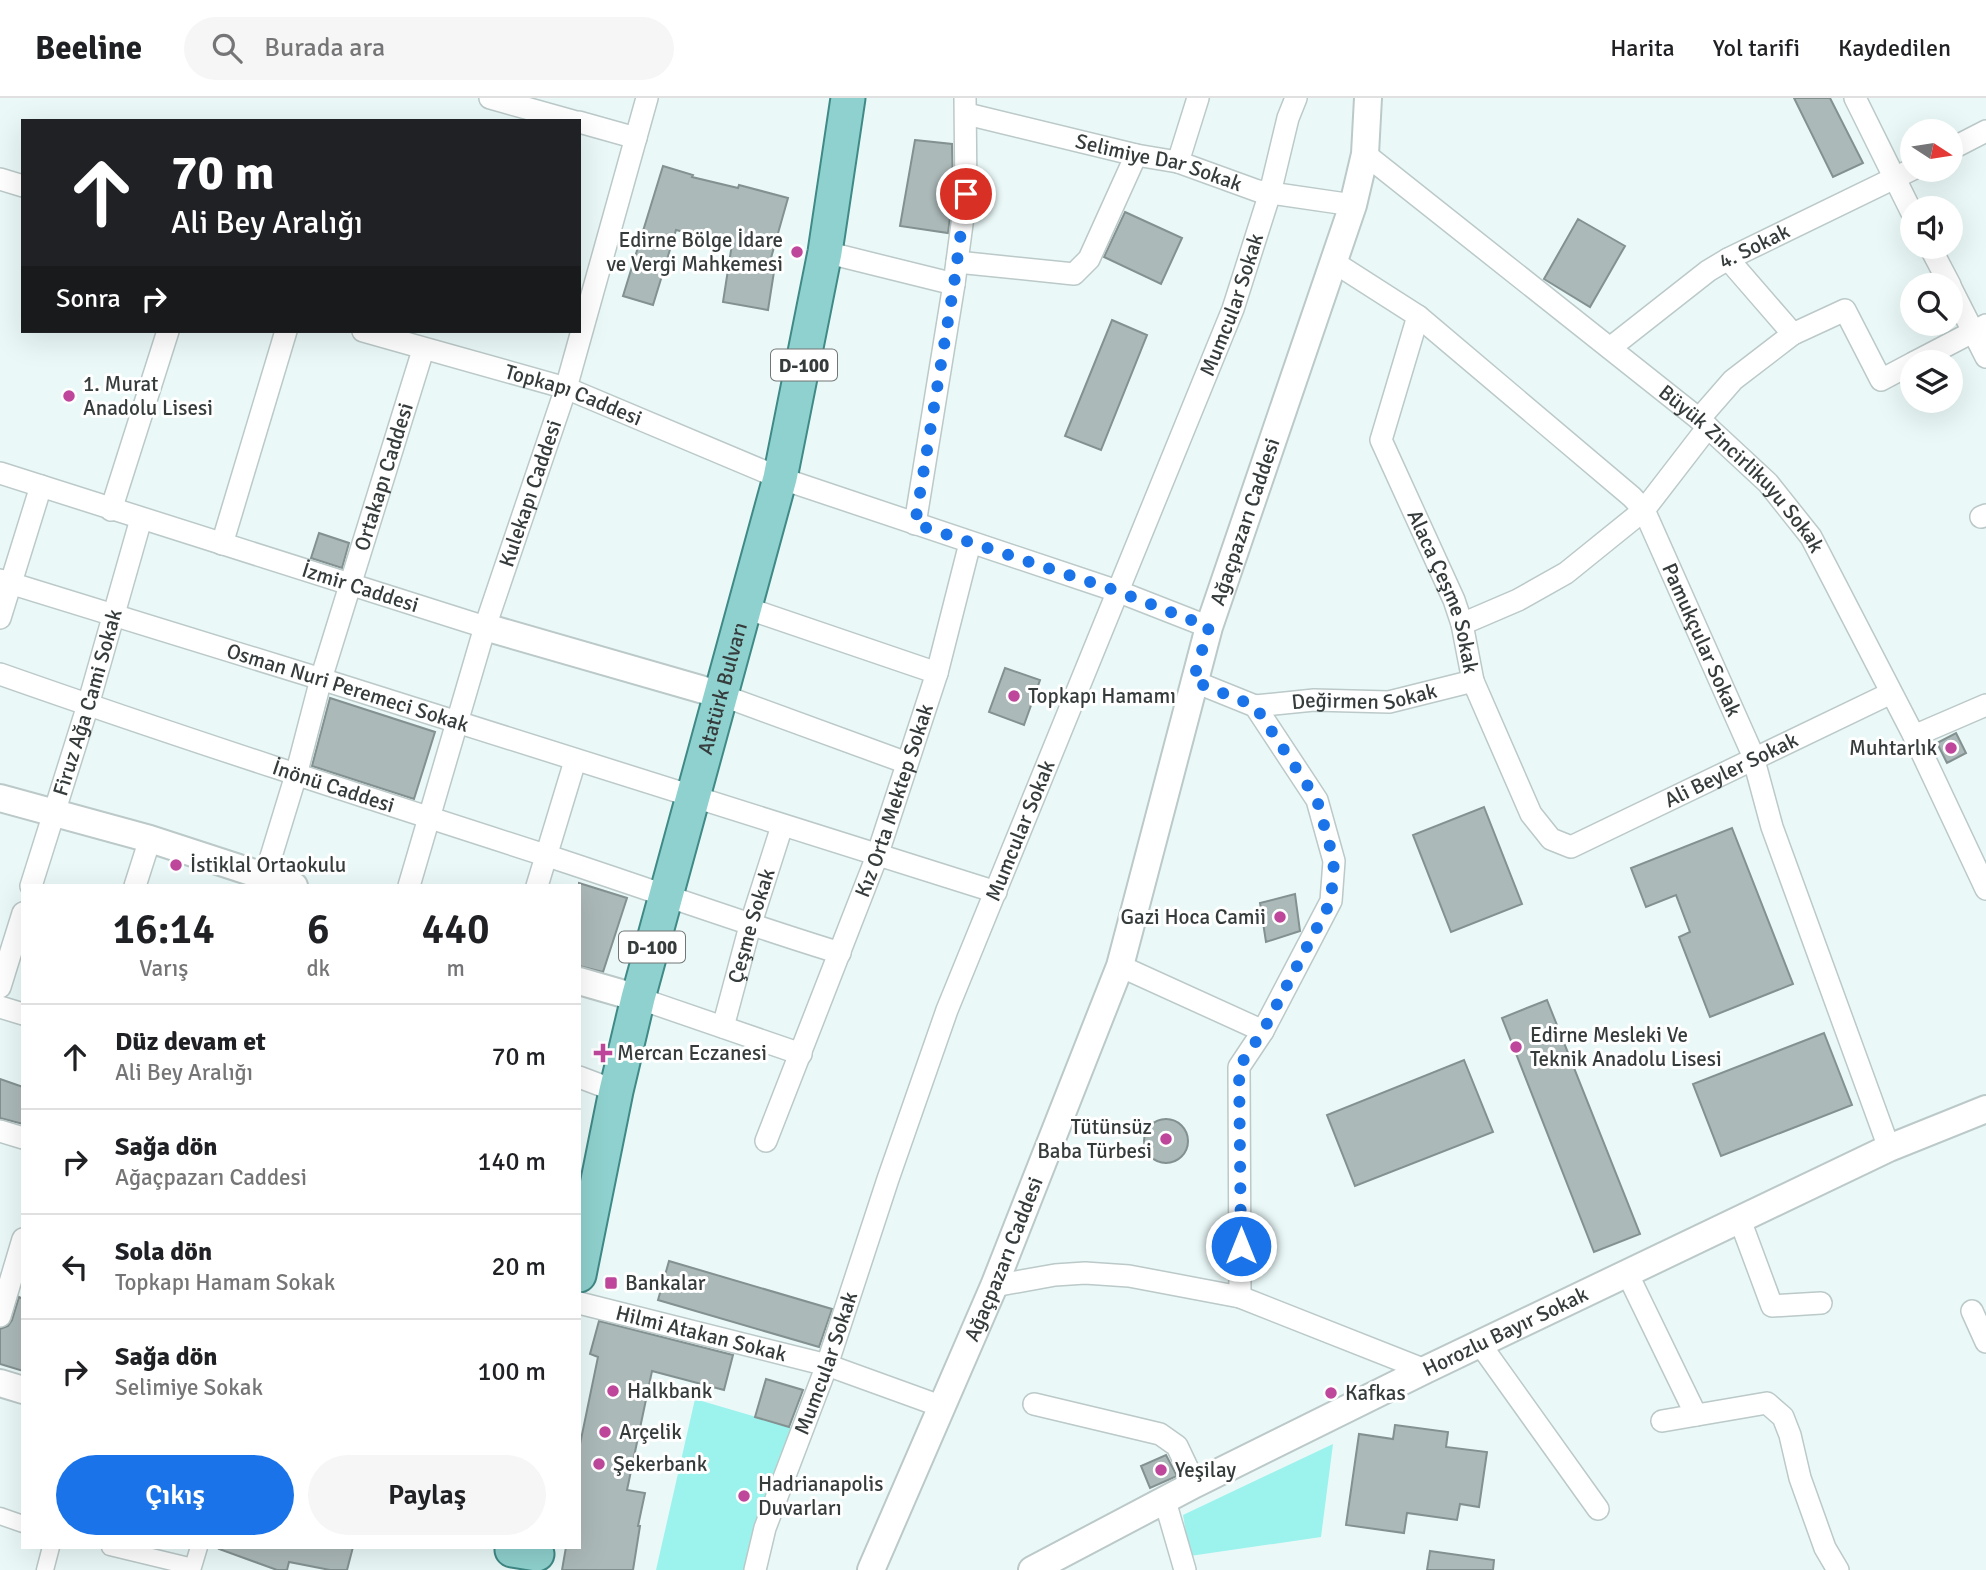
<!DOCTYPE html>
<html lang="tr">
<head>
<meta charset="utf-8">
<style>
  body { margin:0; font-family:Signika,sans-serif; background:#f6f6f6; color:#202124; height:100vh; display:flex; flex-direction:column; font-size:26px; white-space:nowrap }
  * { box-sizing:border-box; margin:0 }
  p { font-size:23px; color:#757577 }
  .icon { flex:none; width:38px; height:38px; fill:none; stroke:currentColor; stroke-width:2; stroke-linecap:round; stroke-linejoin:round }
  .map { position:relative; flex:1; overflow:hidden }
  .sheet { position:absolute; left:21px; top:786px; width:560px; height:665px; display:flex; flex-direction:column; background:#fff; border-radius:0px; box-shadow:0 7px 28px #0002 }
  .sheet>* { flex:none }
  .top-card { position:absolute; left:21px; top:21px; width:560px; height:214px; border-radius:0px; box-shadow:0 7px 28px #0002; background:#202124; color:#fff; overflow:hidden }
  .needle { width:46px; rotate:102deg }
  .tools { position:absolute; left:1900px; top:21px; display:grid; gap:14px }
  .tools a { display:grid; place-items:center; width:63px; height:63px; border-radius:50%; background:#fff; box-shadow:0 7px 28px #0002; font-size:35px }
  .pin { position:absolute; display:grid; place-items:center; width:60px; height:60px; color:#fff; margin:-30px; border:4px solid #fff; border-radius:50%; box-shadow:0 2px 7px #0007 }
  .me { position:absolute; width:77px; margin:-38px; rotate:0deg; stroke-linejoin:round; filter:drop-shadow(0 0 5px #0008) }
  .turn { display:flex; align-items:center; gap:24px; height:147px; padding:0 35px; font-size:32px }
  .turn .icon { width:91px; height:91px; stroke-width:2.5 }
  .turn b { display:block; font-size:49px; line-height:60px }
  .then { display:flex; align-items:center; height:66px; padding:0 35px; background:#0003; gap:14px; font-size:26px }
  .eta { display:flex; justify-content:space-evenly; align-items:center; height:119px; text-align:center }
  .eta b { font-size:42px; font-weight:600; line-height:49px }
  .action { display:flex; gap:14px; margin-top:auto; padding:14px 35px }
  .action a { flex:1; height:80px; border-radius:42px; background:#1a73e8; color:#fff; font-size:28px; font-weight:600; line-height:80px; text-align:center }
  .action a+a { background:#f6f6f6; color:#202124 }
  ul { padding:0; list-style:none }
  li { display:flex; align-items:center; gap:21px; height:105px; padding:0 35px; border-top:2px solid #e0e0e0 }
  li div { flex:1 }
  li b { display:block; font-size:26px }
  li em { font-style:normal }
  header { display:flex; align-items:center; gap:42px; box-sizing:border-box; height:98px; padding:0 35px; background:#fff; border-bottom:2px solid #e0e0e0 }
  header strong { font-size:33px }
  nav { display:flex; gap:38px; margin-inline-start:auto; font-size:24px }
  .search { width:490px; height:63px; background:#f6f6f6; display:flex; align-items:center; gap:18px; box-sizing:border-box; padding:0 24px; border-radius:38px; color:#757577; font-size:26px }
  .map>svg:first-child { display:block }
</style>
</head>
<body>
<header>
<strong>Beeline</strong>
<div class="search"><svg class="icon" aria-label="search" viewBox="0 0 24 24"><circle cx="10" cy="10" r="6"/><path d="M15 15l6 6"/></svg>Burada ara</div>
<nav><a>Harita</a><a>Yol tarifi</a><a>Kaydedilen</a></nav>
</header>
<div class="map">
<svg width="1986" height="1472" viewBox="0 0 1986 1472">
  <rect width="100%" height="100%" fill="#eaf9f8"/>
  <path fill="#9cf2ed" d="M695 1301 794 1330 747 1472H656Z
    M1333 1346 1321 1439 1190 1458 1183 1417Z"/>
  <path fill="#abb9b8" stroke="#839190" stroke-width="2" d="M1794 0H1830L1863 65 1833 79Z
    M915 42 952 46 953 95 948 135 900 128Z
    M663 68 693 77 692 79 738 90 739 87 788 100 771 160 776 161 768 212 723 204 732 146 676 132 653 207 623 198Z
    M1125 114 1182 140 1161 186 1104 159Z
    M1578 121 1625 148 1590 209 1544 181Z
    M1112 222 1147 237 1101 352 1065 338Z
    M319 435 349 445 342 470 311 460Z
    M1005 570 1040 582 1024 627 989 614Z
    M330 600 435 634 414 701 312 668Z
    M1956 635 1966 655 1947 665 1937 645Z
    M1484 709 1522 806 1451 834 1413 737Z
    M1732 730 1793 886 1710 919 1679 839 1690 834 1676 797 1646 809 1631 770Z
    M579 785 627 800 603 874 579 868Z
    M1295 796 1300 833 1266 844 1260 805Z
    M1547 902 1640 1136 1594 1154 1502 920Z
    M1824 935 1852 1007 1721 1058 1693 986Z
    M1464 962 1493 1034 1355 1088 1327 1017Z
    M0 981 23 989V1026L0 1020Z
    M1144 1043a22 22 0 1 1 44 0a22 22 0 1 1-44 0Z
    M669 1163 832 1211 819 1249 658 1202Z
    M19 1199 23 1201V1273L0 1266V1231L8 1228 12 1222Z
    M599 1223 733 1257 724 1292 652 1273 627 1392 645 1395 638 1428H640L633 1472H562L566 1449H579V1351L598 1259 590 1256Z
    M766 1281 803 1292 789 1329 755 1319Z
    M1395 1327 1448 1334 1446 1349 1487 1354 1479 1409 1460 1406 1457 1422 1407 1415 1404 1435 1346 1427 1359 1336 1393 1341Z
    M1166 1357 1177 1378 1150 1390 1141 1368Z
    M220 1449H353L347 1472H330L289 1464 287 1472H277L219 1451Z
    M1430 1453 1494 1462 1493 1472H1427Z"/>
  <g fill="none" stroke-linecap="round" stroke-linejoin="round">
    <g stroke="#bbc9c8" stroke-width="19">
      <path id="pedestrian" d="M0 1418 23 1426
        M110 1449 193 1469 199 1449
        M45 1472 51 1449"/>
    </g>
    <g stroke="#bbc9c8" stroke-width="24">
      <g id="minor">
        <path d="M490 0 573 23"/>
        <path d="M1855 0 1913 117"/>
        <path id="s1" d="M967 16 1136 57 1178 64 1258 93 1353 107"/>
        <path d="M579 24 636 40"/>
        <path d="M1951 51 1986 33"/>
        <path id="s2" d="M1365 56 1699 321 1768 385 1811 439 1914 638 1986 791"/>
        <path d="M1178 64 1198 0"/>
        <path d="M0 81 23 88"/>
        <path d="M1930 149 1950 187"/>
        <path d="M825 154 954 186"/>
        <path d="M1728 161 1793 236"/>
        <path id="s3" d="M1332 163 1418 218 1632 399 1644 412 1752 655 1772 729 1889 1050"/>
        <path d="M957 164 1074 176 1089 161 1136 57"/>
        <path d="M1951 190 1986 259"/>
        <path id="s4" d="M1418 218 1381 342 1454 502 1462 526 1473 583 1531 716 1551 741 1571 749 1891 595"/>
        <path id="s5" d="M363 233 566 290 780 380 1117 493 1209 529"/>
        <path id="s6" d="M1610 250 1708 173 1728 161 1913 71"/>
        <path d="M1915 264 1986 227"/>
        <path d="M1699 321 1733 282 1793 236 1845 212 1881 282 1913 265"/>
        <path id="s7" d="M0 375 485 529"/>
        <path d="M111 412 168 233"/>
        <path d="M1981 419 1986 417"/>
        <path d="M915 426 954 186 966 96 965 0"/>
        <path d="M222 446 286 233"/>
        <path id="s8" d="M0 482 321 581 996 794"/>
        <path d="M746 510 937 575"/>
        <path d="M0 520 41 388"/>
        <path d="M1462 526 1518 502 1566 475 1644 412 1708 329"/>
        <path id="s9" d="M0 576C182 640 365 699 548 758 646 790 742 825 840 855"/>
        <path d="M1193 583 1255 608 1317 702 1334 763 1331 803 1263 933 1239 969 1240 1199"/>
        <path d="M721 597 907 665"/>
        <path id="s10" d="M1255 608 1314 602 1389 604 1473 583"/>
        <path d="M1914 638 1986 607"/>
        <path id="s11" d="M31 788 88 607 141 421"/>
        <path d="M135 788 150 741"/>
        <path id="s12" d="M262 788 296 677 321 581 423 252"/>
        <path id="s13" d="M409 788 485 529 566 290 647 0"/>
        <path d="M537 788 575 663"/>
        <path d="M1120 868 1263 933"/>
        <path d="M0 889 23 815"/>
        <path d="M638 900 801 956"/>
        <path d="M0 909 23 916"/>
        <path id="s14" d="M723 929 750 828 782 728"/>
        <path d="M579 979 616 993"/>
        <path d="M0 1033 23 1040"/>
        <path id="s15" d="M766 1043 877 758 937 575 970 445"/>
        <path d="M1740 1122 1772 1208 1821 1205"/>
        <path d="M1627 1175 1696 1317"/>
        <path d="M994 1188 1055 1177 1085 1175 1129 1178 1240 1199 1425 1272"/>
        <path id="s16" d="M579 1205 827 1267 943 1309"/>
        <path d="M1972 1213 1986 1244"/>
        <path d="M0 1218 23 1141"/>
        <path d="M1480 1246 1598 1411"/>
        <path d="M1034 1306 1160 1336 1177 1348 1195 1386"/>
        <path d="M1662 1323 1767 1305 1783 1319 1790 1337 1800 1380 1825 1450 1838 1472"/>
        <path d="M1165 1403 1185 1472"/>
        <path id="s17" d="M755 1472 765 1430 827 1267 888 1081 947 912 1233 211 1270 95 1288 20 1296 0"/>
      </g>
    </g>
    <g stroke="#bbc9c8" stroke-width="30">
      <g id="tertiary">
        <path d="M485 529 721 597"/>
        <path d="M0 700 150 741 294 788"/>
        <path d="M579 883 638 900"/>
        <path d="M0 1285 23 1292"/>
        <path id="s18" d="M871 1472 994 1188 1120 868 1209 529 1353 107 1365 56 1368 0"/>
        <path id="s19" d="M1032 1472 1195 1386 1425 1272 1889 1050 1986 1011"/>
      </g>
    </g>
    <g stroke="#3f8986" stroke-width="37">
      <g id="primary">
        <path id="s20" d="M579 1177 616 993 638 900 780 380 825 154 848 0"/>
        <path d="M512 1452 537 1456"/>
      </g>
    </g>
    <use href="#pedestrian" stroke="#fff" stroke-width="16"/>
    <use href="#minor" stroke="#fff" stroke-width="21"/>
    <use href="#tertiary" stroke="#fff" stroke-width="26"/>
    <use href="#primary" stroke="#8fd1ce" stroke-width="33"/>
  </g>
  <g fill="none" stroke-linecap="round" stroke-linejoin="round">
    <path stroke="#1a73e8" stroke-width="12" stroke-dasharray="0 21.6" d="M966 96 954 186 915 426 1117 493 1209 529 1193 583 1255 608 1317 702 1334 763 1331 803 1263 933 1239 969 1241 1148"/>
  </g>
  <g fill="#be479c" stroke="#fff" stroke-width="2.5">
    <circle cx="797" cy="154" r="7"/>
    <circle cx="69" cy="298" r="7"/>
    <circle cx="1014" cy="598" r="7"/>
    <circle cx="1951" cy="650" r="7"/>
    <circle cx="176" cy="767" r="7"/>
    <circle cx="1280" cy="819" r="7"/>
    <circle cx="1516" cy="949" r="7"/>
    <path d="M599.5 944.5h7v7h7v7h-7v7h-7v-7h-7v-7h7z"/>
    <circle cx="1166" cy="1041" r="7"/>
    <rect x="604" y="1178" width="14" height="14" rx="3.5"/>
    <circle cx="613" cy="1293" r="7"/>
    <circle cx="1331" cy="1295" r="7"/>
    <circle cx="605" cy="1334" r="7"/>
    <circle cx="599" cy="1366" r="7"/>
    <circle cx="1161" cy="1372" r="7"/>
    <circle cx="744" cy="1398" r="7"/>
  </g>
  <g text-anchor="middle" stroke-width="6" stroke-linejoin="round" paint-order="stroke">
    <g fill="#fff" stroke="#727676" stroke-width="2">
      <rect x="771" y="251.5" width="66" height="31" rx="5"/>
      <rect x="619" y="833.5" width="66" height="31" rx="5"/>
    </g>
    <g font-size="19" font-weight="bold" fill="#363c3c">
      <text x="804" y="274">D-100</text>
      <text x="652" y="856">D-100</text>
    </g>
    <g font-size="21" fill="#363c3c" stroke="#fff">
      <text dy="7" stroke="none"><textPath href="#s1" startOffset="198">Selimiye Dar Sokak</textPath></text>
      <text dy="7" stroke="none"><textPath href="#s6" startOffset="177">4. Sokak</textPath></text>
      <text dy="7" stroke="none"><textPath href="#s17" startOffset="1353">Mumcular Sokak</textPath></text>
      <text dy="7" stroke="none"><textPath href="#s5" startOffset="220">Topkapı Caddesi</textPath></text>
      <text dy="7" stroke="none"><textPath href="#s2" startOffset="492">Büyük Zincirlikuyu Sokak</textPath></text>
      <text dy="7" stroke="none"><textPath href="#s12" startOffset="427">Ortakapı Caddesi</textPath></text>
      <text dy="7" stroke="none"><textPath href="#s13" startOffset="411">Kulekapı Caddesi</textPath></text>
      <text dy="7" stroke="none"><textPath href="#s18" startOffset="1115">Ağaçpazarı Caddesi</textPath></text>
      <text dy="7" stroke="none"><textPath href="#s7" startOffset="378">İzmir Caddesi</textPath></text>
      <text dy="7" stroke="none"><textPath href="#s4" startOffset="294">Alaca Çeşme Sokak</textPath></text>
      <text dy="7" stroke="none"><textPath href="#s3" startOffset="542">Pamukçular Sokak</textPath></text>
      <text dy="7" stroke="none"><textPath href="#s8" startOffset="364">Osman Nuri Peremeci Sokak</textPath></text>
      <text dy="7" stroke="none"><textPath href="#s20" startOffset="604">Atatürk Bulvarı</textPath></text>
      <text dy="7" stroke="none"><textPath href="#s10" startOffset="110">Değirmen Sokak</textPath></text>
      <text dy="7" stroke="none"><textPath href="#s11" startOffset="192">Firuz Ağa Cami Sokak</textPath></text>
      <text dy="7" stroke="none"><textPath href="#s4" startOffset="765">Ali Beyler Sokak</textPath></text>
      <text dy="7" stroke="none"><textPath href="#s9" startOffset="352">İnönü Caddesi</textPath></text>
      <text dy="7" stroke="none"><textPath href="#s15" startOffset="364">Kız Orta Mektep Sokak</textPath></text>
      <text dy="7" stroke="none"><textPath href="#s17" startOffset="786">Mumcular Sokak</textPath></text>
      <text dy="7" stroke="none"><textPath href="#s14" startOffset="105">Çeşme Sokak</textPath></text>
      <text dy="7" stroke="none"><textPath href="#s18" startOffset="338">Ağaçpazarı Caddesi</textPath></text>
      <text dy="7" stroke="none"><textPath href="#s19" startOffset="530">Horozlu Bayır Sokak</textPath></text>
      <text dy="7" stroke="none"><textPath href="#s16" startOffset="126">Hilmi Atakan Sokak</textPath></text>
      <text dy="7" stroke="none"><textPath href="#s17" startOffset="219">Mumcular Sokak</textPath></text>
    </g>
    <g font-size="21" fill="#363c3c" stroke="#fff" text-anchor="start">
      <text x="783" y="149" text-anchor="end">Edirne Bölge İdare<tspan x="783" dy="24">ve Vergi Mahkemesi</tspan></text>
      <text x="83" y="293">1. Murat<tspan x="83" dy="24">Anadolu Lisesi</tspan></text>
      <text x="1028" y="605">Topkapı Hamamı</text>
      <text x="1937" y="657" text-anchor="end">Muhtarlık</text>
      <text x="190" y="774">İstiklal Ortaokulu</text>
      <text x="1266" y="826" text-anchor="end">Gazi Hoca Camii</text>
      <text x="1530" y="944">Edirne Mesleki Ve<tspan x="1530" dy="24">Teknik Anadolu Lisesi</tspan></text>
      <text x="617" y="962">Mercan Eczanesi</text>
      <text x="1152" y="1036" text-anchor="end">Tütünsüz<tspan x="1152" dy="24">Baba Türbesi</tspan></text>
      <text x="625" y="1192">Bankalar</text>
      <text x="627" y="1300">Halkbank</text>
      <text x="1345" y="1302">Kafkas</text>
      <text x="619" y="1341">Arçelik</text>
      <text x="613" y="1373">Şekerbank</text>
      <text x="1175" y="1379">Yeşilay</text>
      <text x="758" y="1393">Hadrianapolis<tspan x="758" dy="24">Duvarları</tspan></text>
    </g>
  </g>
</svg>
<div class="tools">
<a><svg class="needle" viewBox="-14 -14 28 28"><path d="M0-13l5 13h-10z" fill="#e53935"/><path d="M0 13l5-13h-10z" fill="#757577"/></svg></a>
<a><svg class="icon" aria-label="sound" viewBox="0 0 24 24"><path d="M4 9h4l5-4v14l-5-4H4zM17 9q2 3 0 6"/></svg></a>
<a><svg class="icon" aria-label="search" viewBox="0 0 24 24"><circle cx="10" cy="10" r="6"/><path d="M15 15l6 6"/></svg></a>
<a><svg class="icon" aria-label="layers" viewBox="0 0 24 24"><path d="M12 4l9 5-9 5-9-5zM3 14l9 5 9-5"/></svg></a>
</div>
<div class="pin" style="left:966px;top:96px;background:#d93025"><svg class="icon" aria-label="arrive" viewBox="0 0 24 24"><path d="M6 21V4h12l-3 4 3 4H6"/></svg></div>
<svg class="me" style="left:1241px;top:1148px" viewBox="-20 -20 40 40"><circle r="17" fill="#1a73e8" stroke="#fff" stroke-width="3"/><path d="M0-11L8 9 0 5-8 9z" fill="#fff"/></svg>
<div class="top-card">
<div class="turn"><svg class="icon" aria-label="ahead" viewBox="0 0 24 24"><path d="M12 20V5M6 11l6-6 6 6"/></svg><div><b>70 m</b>Ali Bey Aralığı</div></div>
<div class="then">Sonra<svg class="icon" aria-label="right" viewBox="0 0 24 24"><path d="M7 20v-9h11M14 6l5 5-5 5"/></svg></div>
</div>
<section class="sheet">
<div class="eta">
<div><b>16:14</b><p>Varış</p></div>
<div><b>6</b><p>dk</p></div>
<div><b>440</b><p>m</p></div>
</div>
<ul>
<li><svg class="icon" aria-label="ahead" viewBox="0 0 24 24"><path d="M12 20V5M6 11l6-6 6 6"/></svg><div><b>Düz devam et</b><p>Ali Bey Aralığı</p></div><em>70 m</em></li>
<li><svg class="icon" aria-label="right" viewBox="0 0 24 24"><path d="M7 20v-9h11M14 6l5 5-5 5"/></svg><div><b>Sağa dön</b><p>Ağaçpazarı Caddesi</p></div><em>140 m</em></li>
<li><svg class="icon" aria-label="left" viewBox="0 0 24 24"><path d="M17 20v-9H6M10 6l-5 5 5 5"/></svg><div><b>Sola dön</b><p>Topkapı Hamam Sokak</p></div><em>20 m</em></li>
<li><svg class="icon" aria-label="right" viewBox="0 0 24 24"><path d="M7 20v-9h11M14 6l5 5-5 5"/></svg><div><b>Sağa dön</b><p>Selimiye Sokak</p></div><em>100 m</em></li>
</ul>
<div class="action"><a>Çıkış</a><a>Paylaş</a></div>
</section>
</div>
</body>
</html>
